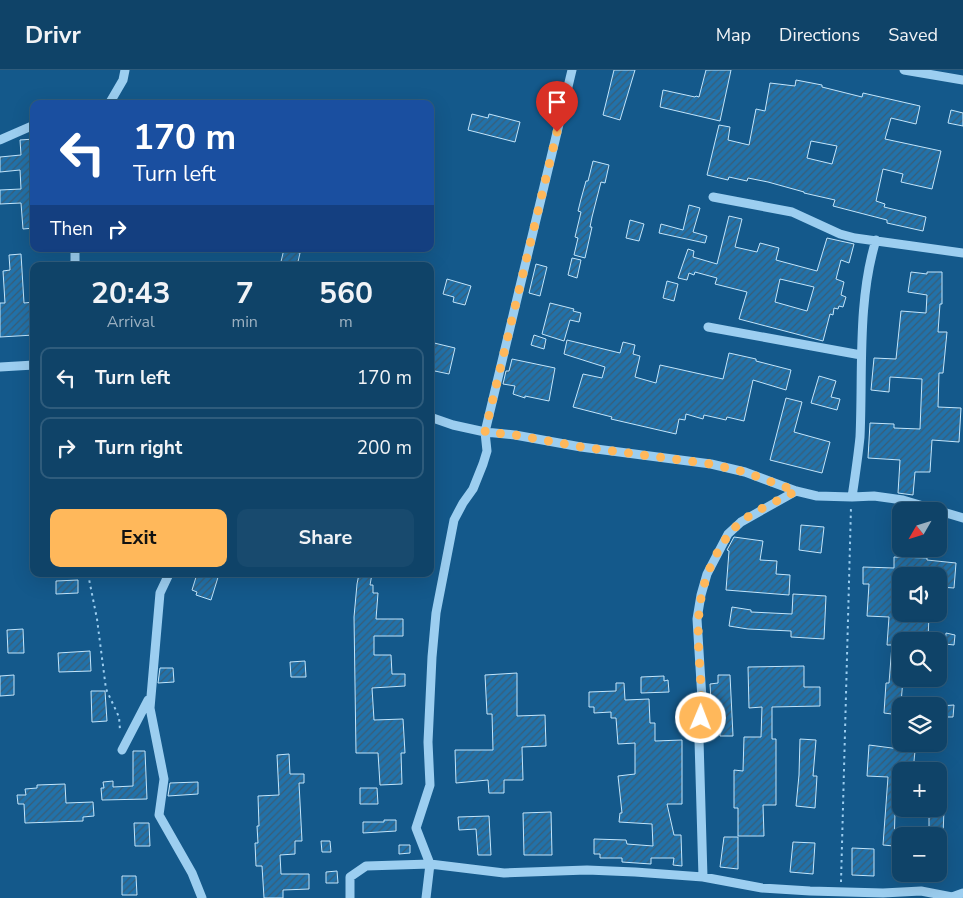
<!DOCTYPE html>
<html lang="en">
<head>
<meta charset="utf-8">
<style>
  body { margin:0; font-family:"Nunito Sans",sans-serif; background:#184a6e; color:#f1f3f6; height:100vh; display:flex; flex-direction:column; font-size:19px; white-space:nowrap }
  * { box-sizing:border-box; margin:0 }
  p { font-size:16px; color:#9bb0c0 }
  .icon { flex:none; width:28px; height:28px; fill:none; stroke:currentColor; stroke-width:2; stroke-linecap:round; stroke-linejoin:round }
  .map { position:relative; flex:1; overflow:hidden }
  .details { position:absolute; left:30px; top:192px; width:404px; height:315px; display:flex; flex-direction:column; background:#0f4368; border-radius:10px; box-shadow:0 5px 20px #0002,0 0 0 1px #2f5c7c }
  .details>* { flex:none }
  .top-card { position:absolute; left:30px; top:30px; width:404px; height:152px; border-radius:10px; box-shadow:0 5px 20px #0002,0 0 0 1px #2f5c7c; background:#1a4fa0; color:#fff; overflow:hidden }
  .needle { width:32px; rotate:231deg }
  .controls { position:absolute; left:892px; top:432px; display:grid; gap:10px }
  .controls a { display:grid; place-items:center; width:55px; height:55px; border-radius:10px; background:#0f4368; box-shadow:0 5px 20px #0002,0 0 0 1px #2f5c7c; font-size:25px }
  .pin { position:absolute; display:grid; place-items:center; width:42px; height:42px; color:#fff; margin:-51px -21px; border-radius:50% 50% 50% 0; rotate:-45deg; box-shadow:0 0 5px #0007 }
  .pin .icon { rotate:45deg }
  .me { position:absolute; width:55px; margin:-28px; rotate:1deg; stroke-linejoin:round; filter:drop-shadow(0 0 4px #0008) }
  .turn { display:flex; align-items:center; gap:18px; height:105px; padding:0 20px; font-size:22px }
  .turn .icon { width:65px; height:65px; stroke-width:2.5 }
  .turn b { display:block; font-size:35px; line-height:42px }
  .then { display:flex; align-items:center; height:48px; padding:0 20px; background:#0003; gap:10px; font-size:19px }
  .eta { display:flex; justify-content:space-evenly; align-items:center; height:85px; text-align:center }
  .eta b { font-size:30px; font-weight:700; line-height:35px }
  .button { display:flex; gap:10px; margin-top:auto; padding:10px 20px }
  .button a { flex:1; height:58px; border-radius:10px; background:#ffb85b; color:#111; font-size:20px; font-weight:700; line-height:58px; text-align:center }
  .button a+a { background:#184a6e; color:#f1f3f6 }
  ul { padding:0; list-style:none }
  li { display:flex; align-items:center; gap:15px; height:62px; margin:0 10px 8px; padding:0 10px; border:2px solid #2f5c7c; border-radius:10px }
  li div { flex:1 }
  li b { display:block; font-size:19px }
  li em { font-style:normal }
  header { display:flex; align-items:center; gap:30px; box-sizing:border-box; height:70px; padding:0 25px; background:#0f4368; border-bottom:1px solid #2f5c7c }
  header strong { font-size:24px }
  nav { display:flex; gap:28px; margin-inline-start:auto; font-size:18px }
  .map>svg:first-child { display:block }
</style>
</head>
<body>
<header>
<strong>Drivr</strong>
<nav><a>Map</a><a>Directions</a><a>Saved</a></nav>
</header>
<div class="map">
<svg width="963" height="828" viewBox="0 0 963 828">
  <defs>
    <pattern id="building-hatch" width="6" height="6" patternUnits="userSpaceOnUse" patternTransform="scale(1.25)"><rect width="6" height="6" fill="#2272aa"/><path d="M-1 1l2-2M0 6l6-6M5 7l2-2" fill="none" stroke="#395d76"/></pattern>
  </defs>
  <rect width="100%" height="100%" fill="#14598b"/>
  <path fill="url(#building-hatch)" stroke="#c2e5fb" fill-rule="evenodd" d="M614 0H635L620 50 603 45Z
    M706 0H731L720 51 660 37 663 20 695 27 696 26 699 27Z
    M796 10 822 15V17L862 27 863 23 920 36 916 54 891 48 885 69 941 81 932 119 901 112 903 104 883 99 876 131 885 134 884 137 926 147 923 161 887 153V150L833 136 835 130 804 123V122L768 112 748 108 747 111 729 107 728 110 707 105 719 55 730 57 728 70 749 75 756 39 765 41 770 13 795 16ZM811 71 837 76 832 94 807 88Z
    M951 40 963 43V56L948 53Z
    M472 44 488 48 489 44 520 52 515 72 468 60Z
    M34 69V158L23 159 21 133 0 134V120L21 119 20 100 0 102V87L21 85 20 70Z
    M593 91 609 95 605 113 601 112 592 147 590 157H592L585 188 574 185 578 168 575 167 581 142 578 141 581 129 586 111H588Z
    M689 135 700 138 693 162 707 166 705 173 659 163 661 154 683 160Z
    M729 146 742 149 735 177 757 182 760 173 779 178 776 190 817 201 827 168 854 174 849 193 841 190 836 209 844 212 841 225 846 227 843 237 839 236 838 239 834 238 833 245 830 244 823 271 739 249 747 222 715 214 717 208 695 202 694 205 689 203 687 210 678 208 688 179 694 181 693 187 717 194ZM780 209 814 217 807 241 775 232Z
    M630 150 644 154 639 171 626 168Z
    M284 179 300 183 297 196H280Z
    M21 184 24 233 34 232V265L0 267V233H5L3 201 10 200 9 185Z
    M572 188 581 190 577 208 568 205Z
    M536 194 547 197 540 226 529 223Z
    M911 202 927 204V202H942V234H940L938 262H947L943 303H939L938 337 961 338 959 372 932 370 930 402H915L913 425 898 423 900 390 868 388 870 353 894 354V358L920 359 922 309 890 307 889 322 871 320 874 288 896 289 901 241 926 243 927 225 908 222Z
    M447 209 471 216 465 235 453 232 454 227 443 224Z
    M667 211 678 214 674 231 663 228Z
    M550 233 574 239 573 241 581 243 579 252 570 250 564 271 542 264Z
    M534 265 546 269 544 279 531 275Z
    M567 270 620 283 623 272 635 275 633 284 640 286 635 307 656 313 660 295 723 309 729 283 756 289V291L791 300 786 320 753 310 744 351 727 347 726 350 704 345 703 349 686 344 685 350 679 349 676 364 611 349 612 347 573 337 583 304 602 308 605 297 564 284Z
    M430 272 455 278 449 304 430 300Z
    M512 289 555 298 549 331 525 326V328L513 324 515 316 503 314 506 301H509Z
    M819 306 836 311 831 327 840 329 837 340 811 333Z
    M786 328 802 332 794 362 830 372 822 403 770 390Z
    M801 455 824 457 821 483 799 480Z
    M734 467 763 471 760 490 777 491 776 504 790 505 789 525 726 520 729 481 727 480Z
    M894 487 927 488V490L956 493 954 518 940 517 941 506H901V544H929L928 571H901V609H903L900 645 884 643 886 613H889L892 575H887L889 547 867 546 869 514H863V497L894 498Z
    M197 504H219L211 530 196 525 197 522 192 520Z
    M359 504H372L370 515H373V523H378L376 549H403V566H374V585H391L392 604H405V616L372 618 374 650 403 649 405 683H401L402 714 380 715 378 683H356L354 547 357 514Z
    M78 510V523L56 524V511Z
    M793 524 826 526 824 569 791 567V561L748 559 729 556 732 537 751 540V542L792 544Z
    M23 559 24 583H8L7 560Z
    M946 563 955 565 954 575 945 574Z
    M90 581 91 601 59 602 58 583Z
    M305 591 306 607H291L290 592Z
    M804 596V617H820V636L772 637V669H776V735H763L764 766H738V738H734V700L743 701 744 667H761L762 637 749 638 748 597Z
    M160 598H173L174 612 158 613Z
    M517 603V646L545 645 546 676 522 677 523 710H504V723H489L488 710 456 713 455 680H493L492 644H487L485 605Z
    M14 605V625L0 626V606Z
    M718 605H730L733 666H720V659L715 660 713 631H711L710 614 718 613Z
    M664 606V611L668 610 669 622 641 623V607Z
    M616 613H624L625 630 649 629 650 653H655V671L682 670V734H667L674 765H681L682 796 673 795 674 788H651V794L622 792V788H600V784H594V769L626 770 627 774 653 776 652 754 619 752 620 743H622L618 706 635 704V673L618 674 616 648H611V642L594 643V637H589V622L616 621Z
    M91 621H105L107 651 92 652Z
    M954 635 953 647H939V636Z
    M800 669 816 670 813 706H817L815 738 796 736 799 705Z
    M869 675 915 681 913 701H901V742L895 743 894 776 883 775 888 707 867 706Z
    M133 681H145L147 729 102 730 101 718H104L103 712 113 711V717L133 716Z
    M289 684 290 704H304V713H299L302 771H295V784L280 785 281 804H309V819L283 820V828H264L262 796H256L255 773H258L257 756H259L258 726 279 725 277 685Z
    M939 710H947L946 739 939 738Z
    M198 712V724L168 726 170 713Z
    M65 714 66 733 93 732 94 746 83 747V751L25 753 24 734H18L17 725H26L25 719 37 718V715Z
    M360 718H377L378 734H360Z
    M929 739H944L943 766H929Z
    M551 742 552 785H524L523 743Z
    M489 746 491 785H478L476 759 459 760 458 747Z
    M384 750H396V761L363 763V752H384Z
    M134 753H149L150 776H135Z
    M724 767H738V799L720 797Z
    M321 771H330L331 782H322Z
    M793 772 815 773 813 804 790 802Z
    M399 775H410V783L399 784Z
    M852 778 874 779V806L852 805Z
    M337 801 338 813H326V802Z
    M122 806H136L137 825H122Z"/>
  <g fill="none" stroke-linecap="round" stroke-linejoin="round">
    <path stroke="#9ccef0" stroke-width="2" stroke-dasharray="2.5 4" stroke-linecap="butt" d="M88 504 97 549 106 619 119 647 120 660
      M841 812 851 437"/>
    <path stroke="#9ccef0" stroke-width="9" d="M904 0 963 10
      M109 34 123 10 125 0
      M0 70 34 55
      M713 127 792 142 840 164 855 168 963 183
      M75 179V196
      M708 257 861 285
      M0 297 34 295
      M430 347 453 355 485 362 515 365 581 377 711 394 745 402 796 421 817 426 852 427 874 426 903 430 963 448
      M852 427C855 407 858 387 860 367 863 303 857 231 876 170
      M169 504 160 523 150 638 164 709 159 745 192 803 202 828
      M122 680 148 630
      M703 807 699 670 702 629 697 549 701 525 707 504 728 464 741 452 796 421
      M350 828V807L366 796 430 794 504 803 587 800 635 802 703 807 762 818 810 821 883 823 921 821 952 827 963 823
      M426 828 430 794 416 758 430 715 428 672 432 587 436 543 454 450 463 433 473 419 483 394 487 381 485 362 572 0"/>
  </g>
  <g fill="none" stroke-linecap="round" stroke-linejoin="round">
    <path stroke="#ffb85b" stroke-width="9" stroke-dasharray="0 16.2" d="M557 62 485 362 515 365 582 377 711 394 745 402 796 421C780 430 753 441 740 453 729 462 722 474 715 487 686 545 704 588 701 648"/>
  </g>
</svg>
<div class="controls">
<a><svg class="needle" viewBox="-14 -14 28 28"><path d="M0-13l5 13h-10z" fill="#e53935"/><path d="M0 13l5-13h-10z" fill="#9bb0c0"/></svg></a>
<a><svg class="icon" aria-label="sound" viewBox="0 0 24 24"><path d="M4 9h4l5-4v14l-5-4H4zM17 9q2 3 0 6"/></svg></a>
<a><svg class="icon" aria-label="search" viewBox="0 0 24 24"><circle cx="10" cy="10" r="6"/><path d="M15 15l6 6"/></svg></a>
<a><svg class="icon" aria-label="layers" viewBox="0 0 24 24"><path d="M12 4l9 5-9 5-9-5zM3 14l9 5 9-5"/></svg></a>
<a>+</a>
<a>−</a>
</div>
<div class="pin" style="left:557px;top:62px;background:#d93025"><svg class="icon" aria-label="arrive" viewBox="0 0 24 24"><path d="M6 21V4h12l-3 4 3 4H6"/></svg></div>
<svg class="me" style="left:701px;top:648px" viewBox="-20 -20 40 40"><circle r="17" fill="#ffb85b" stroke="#fff" stroke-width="3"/><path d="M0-11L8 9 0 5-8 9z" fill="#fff"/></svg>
<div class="top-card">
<div class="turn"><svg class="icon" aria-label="left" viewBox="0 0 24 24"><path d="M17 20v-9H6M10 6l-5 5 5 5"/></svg><div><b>170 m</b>Turn left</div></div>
<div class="then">Then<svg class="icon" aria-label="right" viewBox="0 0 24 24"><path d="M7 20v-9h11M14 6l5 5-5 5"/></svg></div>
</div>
<section class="details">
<div class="eta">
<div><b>20:43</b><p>Arrival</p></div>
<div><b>7</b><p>min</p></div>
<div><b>560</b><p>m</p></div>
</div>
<ul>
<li><svg class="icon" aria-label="left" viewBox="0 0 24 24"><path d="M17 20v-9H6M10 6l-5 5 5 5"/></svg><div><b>Turn left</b></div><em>170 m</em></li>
<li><svg class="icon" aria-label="right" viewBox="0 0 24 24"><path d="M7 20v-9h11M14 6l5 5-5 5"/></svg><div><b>Turn right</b></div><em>200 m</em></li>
</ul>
<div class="button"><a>Exit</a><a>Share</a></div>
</section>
</div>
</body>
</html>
